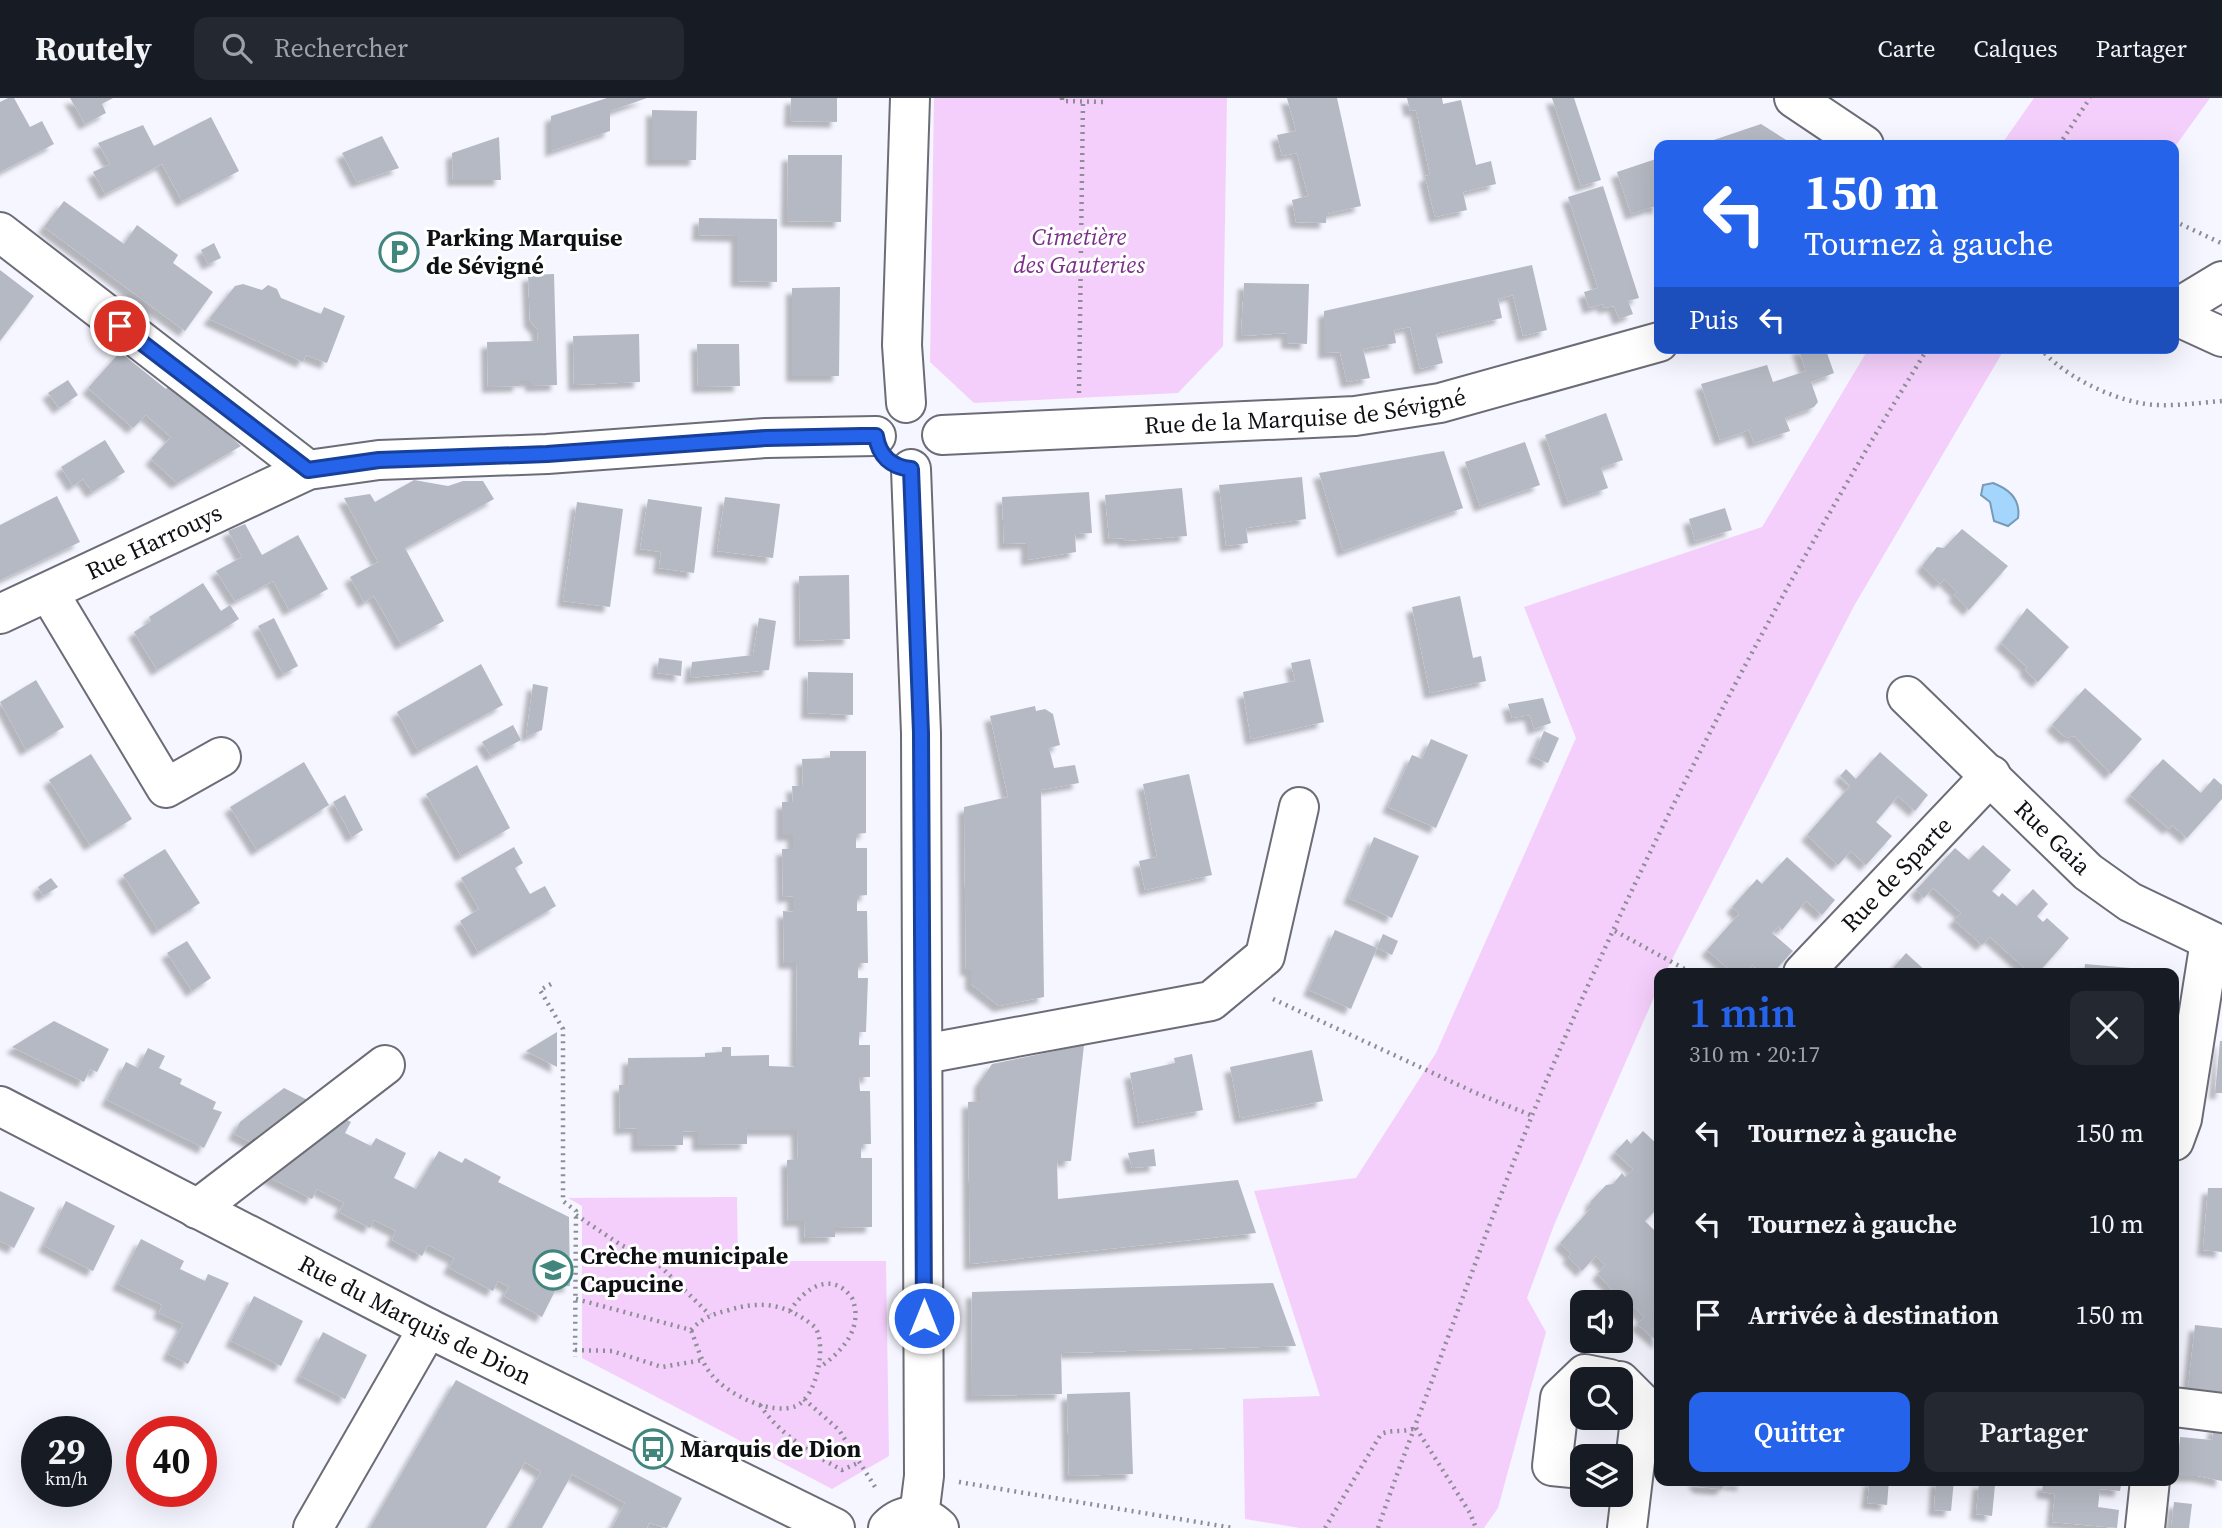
<!DOCTYPE html>
<html lang="fr">
<head>
<meta charset="utf-8">
<style>
  body { margin:0; font-family:"Source Serif 4",serif; background:#242831; color:#f1f3f6; height:100vh; display:flex; flex-direction:column; font-size:26px; white-space:nowrap }
  * { box-sizing:border-box; margin:0 }
  p { font-size:23px; color:#9ea1a6 }
  .icon { flex:none; width:38px; height:38px; fill:none; stroke:currentColor; stroke-width:2; stroke-linecap:round; stroke-linejoin:round }
  .map { position:relative; flex:1; overflow:hidden }
  .drawer { position:absolute; left:1654px; top:870px; width:525px; height:518px; display:flex; flex-direction:column; background:#171b24; border-radius:14px; box-shadow:0 7px 28px #0002 }
  .drawer>* { flex:none }
  .banner { position:absolute; left:1654px; top:42px; width:525px; height:214px; border-radius:14px; box-shadow:0 7px 28px #0002; background:#2563eb; color:#fff; overflow:hidden }
  .fabs { position:absolute; left:1570px; top:1192px; display:grid; gap:14px }
  .fabs a { display:grid; place-items:center; width:63px; height:63px; border-radius:14px; background:#171b24; box-shadow:0 7px 28px #0002; font-size:35px }
  .speed { position:absolute; left:21px; top:1318px; display:flex; gap:14px; font-size:35px; font-weight:700; text-align:center }
  .speed>* { display:grid; place-content:center; width:91px; height:91px; border-radius:50%; background:#171b24; box-shadow:0 7px 28px #0002; line-height:1 }
  .speed small { font-size:18px; font-weight:400 }
  .speed .limit { border:10px solid #d22; background:#fff; color:#111 }
  .pin { position:absolute; display:grid; place-items:center; width:60px; height:60px; color:#fff; margin:-30px; border:4px solid #fff; border-radius:50%; box-shadow:0 2px 7px #0007 }
  .me { position:absolute; width:77px; margin:-38px; rotate:0deg; stroke-linejoin:round; filter:drop-shadow(0 0 5px #0008) }
  .turn { display:flex; align-items:center; gap:24px; height:147px; padding:0 35px; font-size:32px }
  .turn .icon { width:91px; height:91px; stroke-width:2.5 }
  .turn b { display:block; font-size:49px; line-height:60px }
  .then { display:flex; align-items:center; height:66px; padding:0 35px; background:#0003; gap:14px; font-size:26px }
  .round { display:grid; place-items:center; flex:none; width:74px; height:74px; border-radius:14px; background:#242831 }
  .summary { display:flex; align-items:center; justify-content:space-between; height:119px; padding:0 35px }
  h1 { font-size:42px; font-weight:600; line-height:52px; color:#2563eb }
  .primary-button { display:flex; gap:14px; margin-top:auto; padding:14px 35px }
  .primary-button a { flex:1; height:80px; border-radius:14px; background:#2563eb; color:#fff; font-size:28px; font-weight:600; line-height:80px; text-align:center }
  .primary-button a+a { background:#242831; color:#f1f3f6 }
  ul { padding:0; list-style:none }
  li { display:flex; align-items:center; gap:21px; height:91px; padding:0 35px }
  li div { flex:1 }
  li b { display:block; font-size:26px }
  li em { font-style:normal }
  header { display:flex; align-items:center; gap:42px; box-sizing:border-box; height:98px; padding:0 35px; background:#171b24; border-bottom:2px solid #363941 }
  header strong { font-size:33px }
  nav { display:flex; gap:38px; margin-inline-start:auto; font-size:24px }
  .search { width:490px; height:63px; background:#242831; display:flex; align-items:center; gap:18px; box-sizing:border-box; padding:0 24px; border-radius:14px; color:#9ea1a6; font-size:26px }
  .map>svg:first-child { display:block }
</style>
</head>
<body>
<header>
<strong>Routely</strong>
<div class="search"><svg class="icon" aria-label="search" viewBox="0 0 24 24"><circle cx="10" cy="10" r="6"/><path d="M15 15l6 6"/></svg>Rechercher</div>
<nav><a>Carte</a><a>Calques</a><a>Partager</a></nav>
</header>
<div class="map">
<svg width="2222" height="1430" viewBox="0 0 2222 1430">
  <defs>
    <filter id="shadow"><feDropShadow dx="-6" dy="6" stdDeviation="2" flood-color="#0004"/></filter>
  </defs>
  <rect width="100%" height="100%" fill="#f5f6ff"/>
  <path fill="#f4cffb" d="M934 0H1227L1223 248 1178 295 974 305 930 264Z
    M2034 0H2210L2174 50V47H2001Z
    M1869 250H2005L1854 508 1665 875H1659V888L1554 1127 1527 1200 1546 1234 1498 1410 1484 1430H1300L1245 1421 1243 1301 1320 1298 1254 1093 1356 1080 1436 955 1576 640 1524 509 1762 429Z
    M737 1099 738 1163H886L889 1358 832 1391 582 1260V1108L568 1100Z"/>
  <path fill="#a4d5fd" stroke="#779ab7" stroke-width="2" d="M1993 385C2009 391 2021 401 2018 420L2008 428 1994 423 1990 404 1981 397 1983 387Z"/>
  <path fill="#b4b9c3" filter="url(#shadow)" d="M8 0H14L30 29 42 23 54 46 0 74V4Z
    M70 0H113L102 6 106 15 85 26Z
    M607 0H647L610 13V33L551 53V18Z
    M791 0H837V24L790 23Z
    M1287 0H1337L1361 108 1326 116V125L1296 124 1292 102 1308 98 1297 55 1282 58 1277 37 1296 33Z
    M1407 0H1442L1443 6 1461 2 1476 67 1491 63 1496 86 1463 94 1467 112 1435 119 1425 78 1430 77 1416 12 1410 13Z
    M1552 0H1574L1601 82 1581 88Z
    M652 12 697 13 696 62H652Z
    M211 19 239 73 182 103 162 66 105 96 93 74 110 66 98 45 143 27 154 48Z
    M1761 26 1791 45 1699 47Z
    M382 38 399 70 357 84 342 55Z
    M499 39 501 82H453L452 55Z
    M788 57H842L841 124 787 123Z
    M1659 60V110L1652 109 1631 116 1617 74Z
    M1603 88 1639 200 1628 203 1633 216 1619 221 1614 208 1604 210 1603 206 1589 210 1584 194 1598 190 1568 99Z
    M64 103 124 146 137 127 178 157 173 165 213 194 185 233 44 129Z
    M699 120 777 121V184L737 183V138L698 137Z
    M214 145 221 160 208 166 201 152Z
    M1532 167 1547 232 1523 238 1513 197 1498 201 1502 220 1436 236 1443 265 1420 271 1410 229 1394 232 1396 245 1363 251 1370 280 1347 284 1340 254 1324 255V213Z
    M0 172 34 198 0 243Z
    M554 176 557 287 531 288V283H519V288L488 289 487 244 538 243 537 231 530 223 528 177Z
    M1244 185 1309 186 1307 246 1287 245V235L1241 238Z
    M243 186 262 192 268 187 277 191 281 200 321 216 324 209 345 218 327 265 306 257 303 264 209 221 235 188Z
    M840 189 839 278H792V190Z
    M639 236 640 284 574 287 573 238Z
    M697 246H739L740 288 698 289Z
    M1798 250H1830L1827 255 1834 275 1811 284 1818 304 1814 309 1785 320 1790 333 1754 345 1749 332 1720 342 1701 286 1767 267 1773 284 1806 273Z
    M120 254 166 291 171 286 176 289 241 348 177 385 151 361 171 339 146 317 133 330 88 290Z
    M68 282 78 297 59 310 48 295Z
    M1606 315 1623 362 1601 370 1608 390 1568 404 1545 337Z
    M105 342 125 374 92 394 83 381 73 388 61 369Z
    M1525 344 1540 387 1480 408 1465 364Z
    M1444 353 1463 410 1343 453 1319 375Z
    M1302 379 1306 421 1246 430 1248 445 1226 448 1219 387Z
    M414 382 448 388 463 383H483L494 401 405 450 444 523 401 546 374 498 364 504 350 479 378 464 344 400 370 396 375 404Z
    M1182 390 1187 438 1125 443 1124 440 1109 441 1105 397Z
    M1089 394 1092 435 1075 436 1076 454 1027 462V445L1004 446 1002 399Z
    M57 398 80 444 0 482V427Z
    M725 399 780 406 773 460 717 453Z
    M648 401 702 409 694 475 659 470 661 454 640 451Z
    M577 404 623 411 610 509 563 503Z
    M1725 410 1732 432 1695 443 1689 421Z
    M245 426 262 457 298 437 328 491 289 512 273 483 235 503 216 473 242 459 228 433Z
    M1962 431 2008 468 1969 512 1954 497 1957 494 1944 481 1940 486 1922 468 1937 449 1944 450Z
    M849 477 850 541 800 543 799 478Z
    M203 485 221 513 230 507 239 521 157 572 134 534 151 523 149 519Z
    M1460 498 1473 560 1481 558 1486 583 1430 595 1412 509Z
    M2027 510 2069 549 2038 584 2025 572 2027 569 2001 545Z
    M274 520 298 568 283 576 258 528Z
    M759 520 776 523 769 572 690 580 692 564 753 557Z
    M659 560 682 563 681 578 657 575Z
    M1310 561 1324 624 1251 641 1243 594 1295 583 1291 565Z
    M481 566 503 607 418 653 397 614Z
    M808 574 853 575V617L807 615Z
    M36 582 64 629 26 652 0 604Z
    M533 586 548 589 542 632 526 639Z
    M2085 590 2142 641 2111 676 2074 638 2066 640 2052 627Z
    M1543 600 1551 625 1534 631 1530 617 1512 620 1508 606Z
    M1035 608 1036 613 1045 611 1053 616 1060 647 1049 650 1054 670 1075 667 1079 685 1041 692 1044 899 999 908 971 886V872H966L964 709 1008 699 990 618Z
    M513 627 521 642 491 658 482 644Z
    M1544 633 1559 640 1548 665 1533 659Z
    M1431 641 1468 657 1436 730 1388 709 1412 657 1422 661Z
    M830 653H866V735L856 736V750H867V797L857 798V813H867L868 865H858V880H868L866 934H859V947H870V979H859L860 993H870L871 1046H861V1060H872V1129L835 1130V1139L805 1140 804 1123H788L787 1062 798 1061 797 1032H747V1046L698 1047V1034L683 1033V1047L637 1048V1030L620 1031 619 987H628V960L705 959V955L722 954V949H731V958L769 957V968L796 969 797 865H784L783 813 793 814V798L783 799 782 751H793V737H782V704H793L792 688H803L802 661 830 660Z
    M1880 654 1928 697 1915 713 1898 698 1876 724 1892 738 1866 767 1851 753 1838 767 1807 737 1850 688 1840 678 1846 671 1856 681Z
    M91 656 132 721 90 747 49 682Z
    M2163 661 2201 695 2214 680 2222 687V701L2187 740 2172 727 2169 731 2130 697Z
    M304 664 329 707 257 752 230 709Z
    M477 667 510 730 461 758 426 696Z
    M1189 676 1212 777 1145 792 1139 763 1157 759 1143 686Z
    M345 697 363 732 352 739 333 704Z
    M1374 739 1419 758 1392 820 1349 800Z
    M1983 747 2011 772 1992 793 1999 799 2002 795 2017 808 2033 791 2048 806 2037 818 2043 824 2047 820 2069 840 2038 875H2030L1990 839 1982 847 1954 822 1961 815 1933 790 1924 800 1916 792 1955 750 1969 762Z
    M514 749 523 765 515 770 530 796 545 788 556 808 478 854 460 823 479 811 461 780Z
    M165 751 200 805 158 832 123 777Z
    M1787 759 1835 802 1822 817 1806 803 1782 832 1779 828 1772 835 1793 853 1773 875H1761L1752 867 1746 875H1733L1707 852 1739 816 1732 809 1757 781 1762 786Z
    M51 780 58 789 43 798 38 789Z
    M1335 832 1377 850 1351 911 1309 892Z
    M1383 836 1398 843 1392 857 1377 850Z
    M187 843 211 880 192 893 167 855Z
    M1906 855 1928 875H1889Z
    M2085 866 2142 871V875H2084Z
    M54 923 109 951 97 974 90 971 84 984 12 949Z
    M557 934V969L526 953Z
    M2220 943H2222V995H2215Z
    M1084 947 1071 1063H1057L1058 1101 1238 1082 1256 1135 970 1166 968 1004 980 1003V984L992 966Z
    M148 950 165 958 159 970 182 981 180 986 216 1004 213 1011 222 1014 204 1050 107 1002 126 964 138 970Z
    M1312 952 1323 1003 1240 1020 1230 969Z
    M1192 956 1203 1012 1139 1025 1130 975 1175 965 1174 960Z
    M284 990 351 1024 345 1035 371 1048 376 1040 406 1055 394 1080 416 1091 439 1053 462 1065 465 1060 501 1079 498 1084 569 1119 570 1188 557 1189 542 1219 504 1198 509 1189 498 1183 493 1193 449 1170 454 1160 428 1147 422 1158 392 1142 396 1133 374 1122 370 1130 339 1114 344 1105 317 1091 312 1101 268 1079 267 1052 234 1036 240 1024Z
    M1643 1033 1659 1048V1109L1645 1123 1659 1137V1245L1637 1226 1644 1219 1632 1207H1626L1598 1176 1605 1167 1596 1158 1582 1173 1568 1159 1571 1156 1560 1145 1591 1110V1103L1606 1087 1613 1086 1622 1075 1625 1079 1633 1071 1615 1054 1627 1041 1631 1046Z
    M1154 1051 1156 1068 1132 1070 1128 1055Z
    M2208 1090H2222V1154L2203 1152Z
    M0 1093 35 1110 14 1150 0 1143Z
    M66 1103 115 1128 93 1173 44 1148Z
    M141 1141 184 1163 180 1171 205 1183 208 1176 229 1185 188 1266 168 1256 183 1226 159 1215 162 1207 118 1186Z
    M1273 1185 1296 1248 1061 1255 1062 1296 971 1298 972 1194Z
    M254 1198 303 1223 281 1268 231 1243Z
    M2195 1227 2222 1230V1295L2188 1291Z
    M323 1234 367 1257 345 1301 300 1278Z
    M456 1282 682 1400 667 1430 649 1425 647 1430H612L625 1405 572 1376 542 1430H510L541 1374 525 1364 486 1430H370Z
    M1130 1294 1133 1376 1069 1378 1067 1296Z
    M2214 1328 2222 1329V1383L2198 1378H2177L2180 1339 2212 1342Z
    M1694 1382H1743V1387L1727 1385 1721 1391 1699 1389Z
    M1870 1382H1889L1887 1407 1867 1405Z
    M1936 1382H1954L1951 1413 1934 1412Z
    M2056 1382H2122L2120 1393 2100 1391 2098 1409 2119 1412 2117 1430 2052 1424 2055 1396 2042 1394 2043 1385 2056 1386Z
    M1979 1384 1995 1387 1992 1418 1976 1416Z
    M2174 1404 2192 1406 2189 1430H2171Z"/>
  <g fill="none" stroke-linecap="round" stroke-linejoin="round">
    <g stroke="#6b6c76" stroke-width="42">
      <g id="minor">
        <path d="M1794 0 1864 47"/>
        <path d="M0 134 308 372"/>
        <path d="M2174 212 2222 183"/>
        <path d="M2174 217 2222 239"/>
        <path d="M906 305 902 247 910 0"/>
        <path id="s1" d="M942 337 1355 318 1440 305 1659 244"/>
        <path d="M911 371 921 635 924 1378 919 1418"/>
        <path d="M49 495 166 690 221 659"/>
        <path id="s2" d="M0 516 308 372 379 362 547 356 766 340 876 338"/>
        <path id="s3" d="M1907 598 2088 774 2130 804 2222 848"/>
        <path id="s4" d="M1803 875 1991 677"/>
        <path d="M924 956 1211 903 1265 858 1299 709"/>
        <path id="s5" d="M0 1008 428 1230 835 1430"/>
        <path d="M2174 1043 2182 1021 2210 843"/>
        <path d="M197 1111 385 967"/>
        <path d="M1620 1283 1642 1305 1627 1430"/>
        <path d="M2174 1309 2222 1315"/>
        <path d="M1582 1371 1552 1368 1560 1300 1585 1276 1610 1281"/>
        <path d="M313 1430 428 1230"/>
        <path d="M888 1430C904 1414 924 1415 939 1430"/>
        <path d="M2145 1430 2150 1382"/>
      </g>
    </g>
    <path stroke="#8d8e95" stroke-width="4.5" stroke-dasharray="2 5" stroke-linecap="butt" d="M1062 0V3L1103 4V0
      M2059 47 2090 0
      M2174 123 2221 145
      M2040 250C2063 277 2105 298 2140 305 2165 310 2196 305 2222 303
      M1079 295 1083 3
      M1615 833 1692 875
      M551 886 540 892 563 931V1103L576 1113 575 1259
      M1273 901 1476 995 1533 1018
      M576 1117 621 1147 658 1166 710 1217
      M576 1201 691 1232C702 1220 713 1216 729 1212 762 1202 787 1206 815 1229 827 1247 817 1299 796 1308 771 1318 727 1296 712 1277 701 1265 697 1247 691 1232
      M790 1213C804 1190 832 1172 852 1200 864 1229 843 1253 820 1269
      M575 1252 612 1253 662 1269 703 1262
      M804 1301 839 1332 877 1392
      M760 1307C779 1336 812 1356 842 1372L860 1364
      M1416 1330 1470 1415 1476 1430
      M959 1384 1233 1430
      M1325 1430 1381 1336C1393 1331 1403 1335 1415 1330
      M1378 1430C1400 1366 1425 1303 1448 1239 1483 1145 1517 1050 1557 958 1662 714 1788 476 1928 250"/>
    <use href="#minor" stroke="#fff" stroke-width="38"/>
  </g>
  <g fill="none" stroke-linecap="round" stroke-linejoin="round">
    <g stroke="#184099" stroke-width="18">
      <path id="route" d="M120 228 308 372 379 362 547 356 766 340 862 338H876C879 358 891 369 911 371L921 635 924 1220"/>
    </g>
    <use href="#route" stroke="#2563eb" stroke-width="12"/>
  </g>
  <defs>
    <g id="parking-ring" transform="scale(2.0125)"><circle r="9.5" fill="#fff" stroke="#40867d" stroke-width="1.5"/><path d="M-3.5-5.5H1a3.5 3.5 0 0 1 0 7H-1V5.5H-3.5ZM-1-3.4V-.6H.8a1.4 1.4 0 0 0 0-2.8Z" fill="#40867d"/></g>
    <g id="school-ring" transform="scale(2.0125)"><circle r="9.5" fill="#fff" stroke="#40867d" stroke-width="1.5"/><path d="M0-5L7-2L0 1L-7-2ZM-4 1L0 2.5L4 1V4Q0 6-4 4Z" fill="#40867d"/></g>
    <g id="bus-ring" transform="scale(2.0125)"><circle r="9.5" fill="#fff" stroke="#40867d" stroke-width="1.5"/><path d="M-5-6H5V4H4V6H2V4H-2V6H-4V4H-5ZM-3.5-4V0h7V-4ZM-3.5 1.2v1.5H-2V1.2ZM2 1.2v1.5H3.5V1.2Z" fill="#40867d"/></g>
  </defs>
  <g fill-rule="evenodd">
    <use href="#parking-ring" x="399" y="154"/>
    <use href="#school-ring" x="553" y="1172"/>
    <use href="#bus-ring" x="653" y="1351"/>
  </g>
  <g text-anchor="middle" stroke-width="6" stroke-linejoin="round" paint-order="stroke">
    <g font-size="24" font-style="italic" fill="#7a2f89" stroke="#fff">
      <text x="1079" y="147">Cimetière<tspan x="1079" dy="28">des Gauteries</tspan></text>
    </g>
    <g font-size="24" font-weight="bold" fill="#0f1013" stroke="#fff" text-anchor="start">
      <text x="426" y="148">Parking Marquise<tspan x="426" dy="28">de Sévigné</tspan></text>
      <text x="580" y="1166">Crèche municipale<tspan x="580" dy="28">Capucine</tspan></text>
      <text x="680" y="1359">Marquis de Dion</text>
    </g>
    <g font-size="24" fill="#0f1013" stroke="#fff">
      <text dy="8" stroke="none"><textPath href="#s1" startOffset="364">Rue de la Marquise de Sévigné</textPath></text>
      <text dy="8" stroke="none"><textPath href="#s2" startOffset="170">Rue Harrouys</textPath></text>
      <text dy="8" stroke="none"><textPath href="#s3" startOffset="203">Rue Gaia</textPath></text>
      <text dy="8" stroke="none"><textPath href="#s4" startOffset="136">Rue de Sparte</textPath></text>
      <text dy="8" stroke="none"><textPath href="#s5" startOffset="467">Rue du Marquis de Dion</textPath></text>
    </g>
  </g>
</svg>
<div class="fabs">
<a><svg class="icon" aria-label="sound" viewBox="0 0 24 24"><path d="M4 9h4l5-4v14l-5-4H4zM17 9q2 3 0 6"/></svg></a>
<a><svg class="icon" aria-label="search" viewBox="0 0 24 24"><circle cx="10" cy="10" r="6"/><path d="M15 15l6 6"/></svg></a>
<a><svg class="icon" aria-label="layers" viewBox="0 0 24 24"><path d="M12 4l9 5-9 5-9-5zM3 14l9 5 9-5"/></svg></a>
</div>
<div class="speed"><div>29<small>km/h</small></div><div class="limit">40</div></div>
<div class="pin" style="left:120px;top:228px;background:#d93025"><svg class="icon" aria-label="arrive" viewBox="0 0 24 24"><path d="M6 21V4h12l-3 4 3 4H6"/></svg></div>
<svg class="me" style="left:924px;top:1220px" viewBox="-20 -20 40 40"><circle r="17" fill="#2563eb" stroke="#fff" stroke-width="3"/><path d="M0-11L8 9 0 5-8 9z" fill="#fff"/></svg>
<div class="banner">
<div class="turn"><svg class="icon" aria-label="left" viewBox="0 0 24 24"><path d="M17 20v-9H6M10 6l-5 5 5 5"/></svg><div><b>150 m</b>Tournez à gauche</div></div>
<div class="then">Puis<svg class="icon" aria-label="left" viewBox="0 0 24 24"><path d="M17 20v-9H6M10 6l-5 5 5 5"/></svg></div>
</div>
<section class="drawer">
<div class="summary"><div><h1>1 min</h1><p>310 m · 20:17</p></div><a class="round"><svg class="icon" aria-label="close" viewBox="0 0 24 24"><path d="M6 6l12 12M18 6L6 18"/></svg></a></div>
<ul>
<li><svg class="icon" aria-label="left" viewBox="0 0 24 24"><path d="M17 20v-9H6M10 6l-5 5 5 5"/></svg><div><b>Tournez à gauche</b></div><em>150 m</em></li>
<li><svg class="icon" aria-label="left" viewBox="0 0 24 24"><path d="M17 20v-9H6M10 6l-5 5 5 5"/></svg><div><b>Tournez à gauche</b></div><em>10 m</em></li>
<li><svg class="icon" aria-label="arrive" viewBox="0 0 24 24"><path d="M6 21V4h12l-3 4 3 4H6"/></svg><div><b>Arrivée à destination</b></div><em>150 m</em></li>
</ul>
<div class="primary-button"><a>Quitter</a><a>Partager</a></div>
</section>
</div>
</body>
</html>
